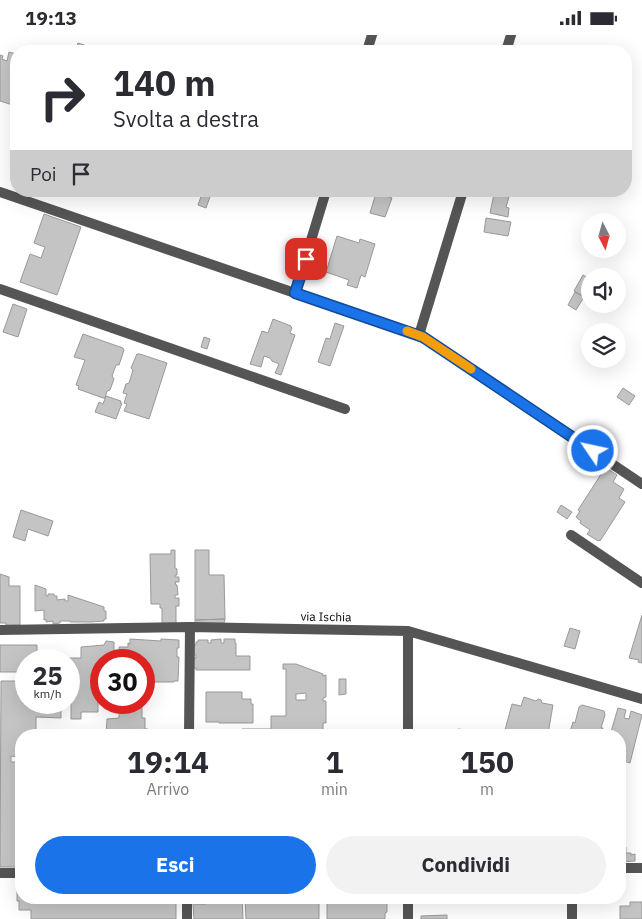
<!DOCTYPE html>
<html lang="it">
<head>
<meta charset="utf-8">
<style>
  body { margin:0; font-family:"IBM Plex Sans",sans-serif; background:#f2f2f3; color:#2b2b33; height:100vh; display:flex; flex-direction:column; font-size:19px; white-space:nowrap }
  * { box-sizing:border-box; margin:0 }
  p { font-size:16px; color:#7c7c81 }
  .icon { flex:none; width:28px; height:28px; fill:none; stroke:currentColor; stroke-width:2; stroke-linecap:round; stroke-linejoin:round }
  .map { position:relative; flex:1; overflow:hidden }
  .panel { position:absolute; left:15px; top:694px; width:611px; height:175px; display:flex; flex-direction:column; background:#fff; border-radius:20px; box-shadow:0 5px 20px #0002 }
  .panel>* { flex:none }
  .hud { position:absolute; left:10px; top:10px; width:622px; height:152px; border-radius:20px; box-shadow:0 5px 20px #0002; background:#fff; color:#2b2b33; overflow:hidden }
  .needle { width:32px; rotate:174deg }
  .tools { position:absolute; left:581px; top:178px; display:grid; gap:10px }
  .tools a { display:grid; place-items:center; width:45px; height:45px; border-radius:50%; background:#fff; box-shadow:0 5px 20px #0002; font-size:25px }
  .speed { position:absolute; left:15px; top:614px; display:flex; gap:10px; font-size:25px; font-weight:700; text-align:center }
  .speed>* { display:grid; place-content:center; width:65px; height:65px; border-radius:50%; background:#fff; box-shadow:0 5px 20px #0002; line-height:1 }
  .speed small { font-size:12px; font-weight:400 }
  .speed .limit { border:8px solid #d22; background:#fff; color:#111 }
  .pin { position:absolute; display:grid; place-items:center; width:42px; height:42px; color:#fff; margin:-21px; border-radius:10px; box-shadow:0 2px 8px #0006 }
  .me { position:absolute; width:55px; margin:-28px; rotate:304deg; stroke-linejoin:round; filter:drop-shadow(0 0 4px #0008) }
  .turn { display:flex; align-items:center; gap:18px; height:105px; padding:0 20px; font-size:22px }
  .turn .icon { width:65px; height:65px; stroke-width:2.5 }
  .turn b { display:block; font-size:35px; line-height:42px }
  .then { display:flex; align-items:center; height:48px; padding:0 20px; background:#0003; gap:10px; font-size:19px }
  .eta { display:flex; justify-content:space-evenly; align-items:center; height:85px; text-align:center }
  .eta b { font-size:30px; font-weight:700; line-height:35px }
  .cta { display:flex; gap:10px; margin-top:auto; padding:10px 20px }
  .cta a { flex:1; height:58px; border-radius:30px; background:#1a73e8; color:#fff; font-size:20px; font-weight:700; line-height:58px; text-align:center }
  .cta a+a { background:#f2f2f3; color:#2b2b33 }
  .status { display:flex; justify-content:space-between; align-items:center; height:35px; padding:0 25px; background:#fff; direction:ltr }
  .status svg { height:14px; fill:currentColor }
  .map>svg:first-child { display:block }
</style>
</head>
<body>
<div class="status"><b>19:13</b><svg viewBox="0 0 49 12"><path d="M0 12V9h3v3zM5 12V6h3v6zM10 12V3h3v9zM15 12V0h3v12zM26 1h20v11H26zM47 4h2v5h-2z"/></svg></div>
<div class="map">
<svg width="642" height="884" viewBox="0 0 642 884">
  <rect width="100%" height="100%" fill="#fff"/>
  <path fill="#c4c4c4" stroke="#999" fill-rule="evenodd" d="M78 8 87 11 85 16H75Z
    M9 17 16 19V71L0 66V20L3 21 2 24 7 26Z
    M203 156 211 159 206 173 198 170Z
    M376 158 392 163 385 182 370 178Z
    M494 159 509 162 506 172 509 173 508 182 490 178Z
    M44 179 81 192 57 260 20 247 30 219 41 223 45 212 34 208Z
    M486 183 511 187 508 201 484 197Z
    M337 201 359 208 360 204 375 209 365 242 361 240 357 253 347 250 349 245 326 237Z
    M583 240 590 244V263L585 260 584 262 574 256Z
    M575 257 584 262 576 275 568 270Z
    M13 269 27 274 18 302 3 297Z
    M273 284 291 291V292L292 293 290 298 295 300 281 340 275 338 279 329 272 326 270 323 264 321 261 332 250 329 262 296 268 298Z
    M335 288 344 291 330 331 318 327 326 303 330 304Z
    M83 299 123 313 124 315 119 330H116L112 341 114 344 110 355 107 356 105 363H103L78 354 79 351 76 350 85 325 74 322Z
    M204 302 210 304 207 314 201 312Z
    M137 319H140L167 328 149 384 124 376 127 369 124 368 127 359 123 358 126 349 129 348 133 335 131 333Z
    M623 353 635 361 629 370 617 362Z
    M106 361 121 366 120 368H122L116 384 95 377 99 367 103 369Z
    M605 432 617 440 613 447 624 454 619 463 625 467 600 506 599 505 598 506 587 499 590 495 580 488 581 486 576 482 580 476 578 475 598 444Z
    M561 470 572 477 567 484 557 477Z
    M21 475 53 486 48 501 28 494 25 506 13 502Z
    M171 515H175V533L177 534V540H175V542H179V547H175L176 550H177L178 560H175V563H179V571H176V589H162V573H160V569H151L150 519H171Z
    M195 515H209V540H224L225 584 195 585Z
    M0 539 9 542V551H20V590H6V588H0Z
    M35 550 46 554V561H48V559H54V561H57V565L65 564V566H68V560L104 572V576H106V584H104V586L91 587H70V586H60V588L53 589V586L46 587V584L44 585V575L35 576Z
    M642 580V628L638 627 639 625 629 623Z
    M225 584 224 588H195V585Z
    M570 593 580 596 575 614 564 611Z
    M130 604 161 606V604L179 605V613H177V622H179L178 646H174V647H148V640H144V625H101V663H98V677H81V684H71V665H69V625H67V623H81V612L104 610 106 606 114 607V618L119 617V612H128V608L130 609Z
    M221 604V608H224V604H235V608H236V621H250V635H196V633H192V623H196V620L192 619V609L196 610V607H198V605H208V608H211V605Z
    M0 610H37V625H26V637H0Z
    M283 629H296L323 639V641L326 640V662L323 663V666H326V688H323V700H306V697H286V700H234H242V694H271V681H286V634H283ZM306 658V665H296V659Z
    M339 644H346V659L339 660Z
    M1 646H26V668H47V672H61V683L36 682V696L62 697 61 700H21V717H18V722L11 721V727H21V832H0Z
    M206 657H242V664H251V669H253V688H219V687H206Z
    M524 662 536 666 538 664 541 665 542 668 553 670 548 699 537 696 536 698 530 696 529 700 525 699 524 700H522L516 699V700H508L504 699 512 669 521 671Z
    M128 668H142V683H145V694H148L151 700H106L107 684 119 683V673H128Z
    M582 670 604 676 605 680 601 693H603L601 700H569L573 687 575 688 579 672Z
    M618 673 626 675 624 683 629 684 631 676 642 680 630 728 620 725V700H610Z
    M458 694 466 695V698L474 700H427L429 697 433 695H446L450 698H458Z
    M620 812H626V818H631V820L635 819V826L620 827Z
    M17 852H21V862H110V864H124V862H176V884H31V875H19V866H17Z
    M206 862H242L243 884H194L193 869H206Z
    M245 862H291V863H299V866L319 865V884H246Z
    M327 862H387V877L385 878V884H327Z
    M630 867H642V884H620V871H630Z
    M447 880V884H421V881Z"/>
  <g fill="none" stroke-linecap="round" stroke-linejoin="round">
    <path stroke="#555" stroke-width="10" d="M367 16 372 0
      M506 16 511 0
      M0 157 423 302 642 449
      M0 254 345 374
      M295 258 326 156
      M419 300 463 156
      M571 500 642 548
      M0 595 190 592 408 596 642 664
      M189 700 190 592
      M408 700V596
      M620 833H642
      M0 838H21
      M187 862V884
      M408 862V884
      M572 862V884"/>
  </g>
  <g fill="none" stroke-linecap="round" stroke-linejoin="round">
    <g stroke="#114b97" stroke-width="12">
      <path id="route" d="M306 224 295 258 423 302 593 416"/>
    </g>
    <use href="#route" stroke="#1a73e8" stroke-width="9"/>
    <path stroke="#f59e0b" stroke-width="9" d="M407 296 423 302 471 334"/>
  </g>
  <g text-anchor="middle" stroke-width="4" stroke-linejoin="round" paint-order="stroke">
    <g font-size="12" fill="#000" stroke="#fff">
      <text transform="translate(326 582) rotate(1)" y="4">via Ischia</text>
    </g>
  </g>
</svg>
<div class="tools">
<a><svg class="needle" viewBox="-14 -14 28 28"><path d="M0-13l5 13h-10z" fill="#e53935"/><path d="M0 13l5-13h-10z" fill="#7c7c81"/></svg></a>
<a><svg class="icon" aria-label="sound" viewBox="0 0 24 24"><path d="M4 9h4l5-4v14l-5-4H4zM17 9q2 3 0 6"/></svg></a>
<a><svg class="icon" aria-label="layers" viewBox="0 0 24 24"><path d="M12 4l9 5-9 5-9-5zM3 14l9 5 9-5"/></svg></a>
</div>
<div class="speed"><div>25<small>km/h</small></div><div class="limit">30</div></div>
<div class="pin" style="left:306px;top:224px;background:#d93025"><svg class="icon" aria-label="arrive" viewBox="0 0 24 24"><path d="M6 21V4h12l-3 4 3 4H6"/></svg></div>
<svg class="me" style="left:593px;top:416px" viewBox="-20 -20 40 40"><circle r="17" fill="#1a73e8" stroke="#fff" stroke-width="3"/><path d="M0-11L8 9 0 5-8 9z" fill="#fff"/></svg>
<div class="hud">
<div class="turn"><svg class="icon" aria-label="right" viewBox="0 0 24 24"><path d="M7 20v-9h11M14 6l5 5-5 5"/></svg><div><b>140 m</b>Svolta a destra</div></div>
<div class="then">Poi<svg class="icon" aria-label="arrive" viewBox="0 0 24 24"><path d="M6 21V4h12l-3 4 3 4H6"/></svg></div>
</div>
<section class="panel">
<div class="eta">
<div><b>19:14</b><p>Arrivo</p></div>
<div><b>1</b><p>min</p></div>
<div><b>150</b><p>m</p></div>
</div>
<div class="cta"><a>Esci</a><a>Condividi</a></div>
</section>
</div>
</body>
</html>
